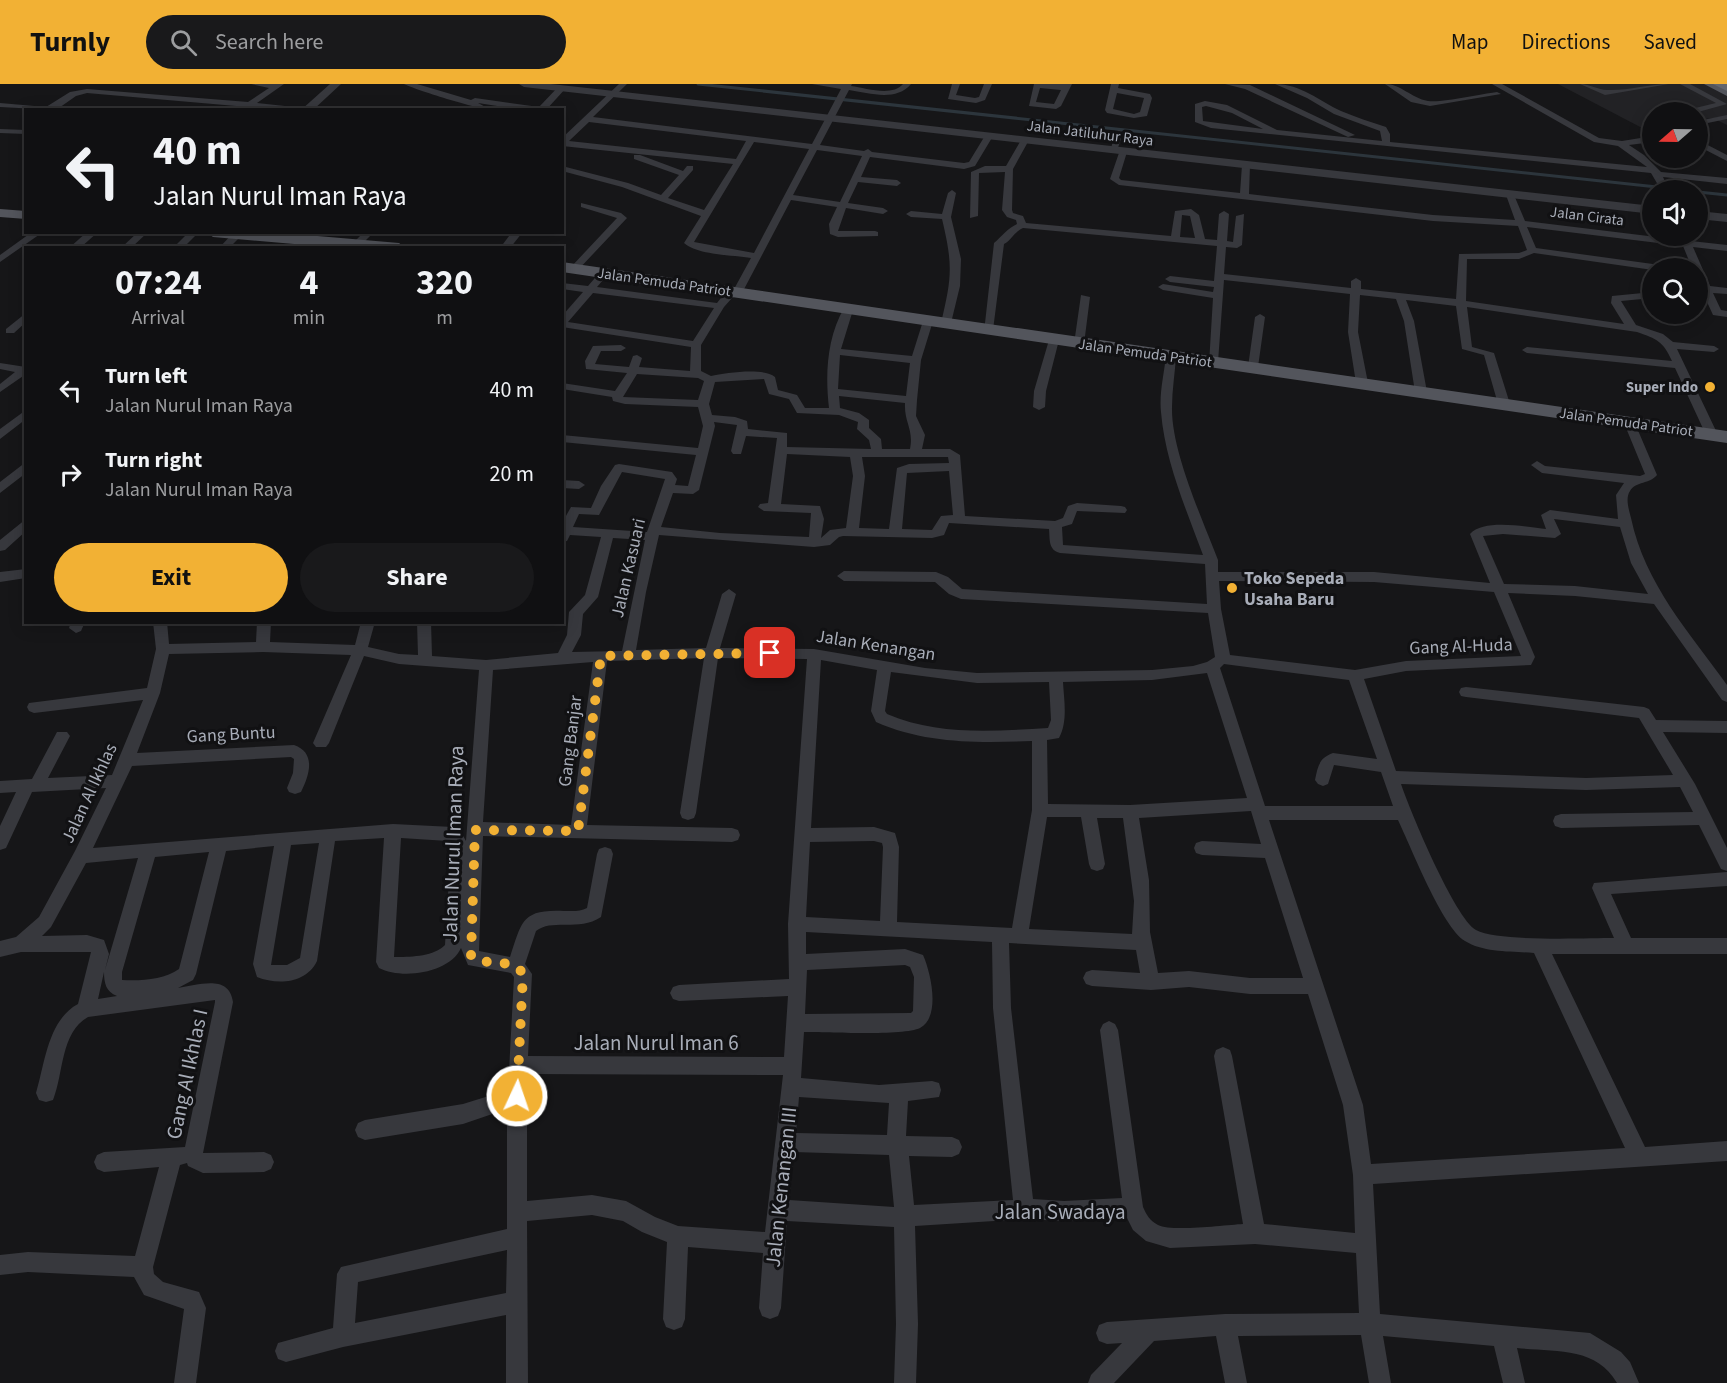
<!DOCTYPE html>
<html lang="en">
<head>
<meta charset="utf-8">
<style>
  body { margin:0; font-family:"Source Sans 3",sans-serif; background:#19191b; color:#f1f3f6; height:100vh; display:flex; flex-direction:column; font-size:22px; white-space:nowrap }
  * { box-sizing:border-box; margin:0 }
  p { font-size:20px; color:#9c9d9f }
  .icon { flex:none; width:33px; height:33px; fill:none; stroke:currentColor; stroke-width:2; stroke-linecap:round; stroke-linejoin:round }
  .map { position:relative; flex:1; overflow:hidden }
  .drawer { position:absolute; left:24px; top:162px; width:540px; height:378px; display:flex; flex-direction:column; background:#101012; border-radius:0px; box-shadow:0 3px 15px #0003,0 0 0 2px #303032 }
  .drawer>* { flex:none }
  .hud { position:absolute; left:24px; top:24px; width:540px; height:126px; border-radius:0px; box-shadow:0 3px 15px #0003,0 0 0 2px #303032; background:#101012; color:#f1f3f6; overflow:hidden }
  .needle { width:39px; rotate:250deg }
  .fabs { position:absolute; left:1642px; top:18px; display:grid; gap:12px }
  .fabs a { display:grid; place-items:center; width:66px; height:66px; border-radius:50%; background:#101012; box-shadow:0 3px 15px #0003,0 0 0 2px #303032; font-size:30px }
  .pin { position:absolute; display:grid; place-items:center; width:51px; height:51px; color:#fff; margin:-26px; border-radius:12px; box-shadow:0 3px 9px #0006 }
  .me { position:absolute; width:66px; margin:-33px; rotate:3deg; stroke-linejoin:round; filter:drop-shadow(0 0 4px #0008) }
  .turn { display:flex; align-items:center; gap:21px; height:126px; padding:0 30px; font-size:27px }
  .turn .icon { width:78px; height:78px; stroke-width:2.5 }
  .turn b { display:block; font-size:42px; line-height:51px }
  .eta { display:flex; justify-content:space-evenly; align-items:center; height:102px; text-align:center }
  .eta b { font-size:36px; font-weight:700; line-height:42px }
  .primary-button { display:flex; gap:12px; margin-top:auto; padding:12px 30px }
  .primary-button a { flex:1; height:69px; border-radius:36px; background:#f2b134; color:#111; font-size:24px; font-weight:700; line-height:69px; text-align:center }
  .primary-button a+a { background:#19191b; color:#f1f3f6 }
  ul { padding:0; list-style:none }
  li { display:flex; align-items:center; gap:18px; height:84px; padding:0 30px }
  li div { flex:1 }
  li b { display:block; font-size:22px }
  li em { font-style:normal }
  header { display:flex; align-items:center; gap:36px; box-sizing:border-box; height:84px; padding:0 30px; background:#f2b134; color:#111 }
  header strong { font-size:28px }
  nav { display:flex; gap:33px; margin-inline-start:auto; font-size:21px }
  .search { width:420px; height:54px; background:#19191b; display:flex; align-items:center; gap:15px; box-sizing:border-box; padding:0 21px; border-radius:33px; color:#9c9d9f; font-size:22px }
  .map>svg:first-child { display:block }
</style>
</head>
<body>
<header>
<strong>Turnly</strong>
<div class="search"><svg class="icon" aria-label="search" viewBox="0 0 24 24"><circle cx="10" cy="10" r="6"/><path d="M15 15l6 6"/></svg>Search here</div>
<nav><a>Map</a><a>Directions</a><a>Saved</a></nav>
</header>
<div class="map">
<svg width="1727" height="1299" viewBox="0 0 1727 1299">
  <rect width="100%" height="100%" fill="#161618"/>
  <path fill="#222225" d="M1558 0H1710L1727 8V41L1713 34 1698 36V28H1653V43L1644 45Z"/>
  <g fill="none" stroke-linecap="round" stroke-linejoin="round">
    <path stroke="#2c353c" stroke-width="3" d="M698 0 1685 106
      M1698 108 1727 111"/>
    <path fill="#37383d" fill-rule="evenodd" d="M251 0H284L257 19 322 26H283L87 9 76 12 56 26 0 23V19L46 23 70 8 87 5 248 18 269 4Z
      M404 0H417L471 16 475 14 539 23 559 2 566 4 546 26H522L478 19 491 26C481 26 413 5 404 0Z
      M619 0H627L593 33 812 60 841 5 812 0H852L851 2C866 4 892 13 903 0H911C896 18 869 9 849 6L820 61 864 67 868 65 872 68 964 79 969 78 986 50H992L993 52 975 82 964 85 870 73 861 93 897 96 901 99 897 102 858 98 848 119 883 124 888 127 883 130 846 124 838 147H875L878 148V152L838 153 830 150 829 140 837 123 791 116 742 209 732 214 724 223 701 261V287L711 292C726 289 763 283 775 293L778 306 797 311 805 324H829C825 290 827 254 844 224L853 226 841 265 912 272 923 237 932 235 933 237 921 276 917 316 916 332 925 351 922 365H950L960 371 965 432 1055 437 1063 434 1068 422 1077 419 1121 422 1125 423 1127 426 1125 429 1077 427 1072 440 1062 443 1063 461 1203 471C1186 425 1165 377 1161 328 1159 310 1164 290 1166 272L1171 269 1176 272C1175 289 1172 306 1172 323 1171 367 1202 434 1218 476V488H1374L1490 499 1470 450C1484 434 1527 443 1546 445L1541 431 1550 426 1618 435 1616 411 1624 399 1542 389 1531 381 1537 377 1545 382 1640 392 1645 390 1624 339 1626 337H1634L1657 391C1650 400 1636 397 1630 407 1625 414 1629 426 1631 434 1645 500 1689 548 1727 601V618L1722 616 1654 520 1575 512 1508 509 1535 573 1531 581 1406 587 1364 595 1396 687 1586 694 1673 691 1639 634 1466 613 1461 612 1459 608 1461 604 1466 603 1644 623 1649 625 1656 636 1727 637V649L1663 648 1695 700 1727 764V787L1721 785 1699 741 1561 744 1555 742 1553 737 1555 732 1561 730 1693 728 1680 703 1586 706 1401 700C1410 727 1455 834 1476 846 1499 858 1585 854 1614 854L1592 804 1594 799 1727 788V802L1611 810 1631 854H1727V870H1552L1645 1063 1727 1057V1077L1373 1100 1380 1230 1590 1249 1621 1268 1630 1278 1639 1299H1617C1596 1262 1554 1268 1517 1264L1525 1299H1503L1494 1262 1383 1252 1391 1299H1369L1361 1251 1238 1252 1247 1299H1225L1216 1252 1154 1257 1114 1299H1088L1091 1291 1122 1259 1107 1260 1099 1257 1096 1249 1099 1241 1107 1238 1225 1230 1359 1229 1356 1169 1255 1160 1170 1164 1146 1157 1133 1146 1127 1134 1064 1137 1024 1135 915 1142 918 1240 916 1299H894L896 1240 894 1143 787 1137 781 1224 778 1232 770 1235 762 1232 759 1224 763 1169 688 1163 685 1235 682 1243 674 1246 666 1243 663 1235 667 1158 642 1148 623 1137 592 1131 527 1137 528 1299H506V1231L343 1263 286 1278 278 1275 275 1267 278 1259 333 1244 337 1190 341 1183 507 1145V1025L463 1040 365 1056 358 1053 355 1046 358 1039 365 1036 463 1020 508 1006 514 893 511 889 468 881 461 864C450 889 402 896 379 884L376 878 384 754 335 757 317 877C306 900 277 901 257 893L253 880 274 762 226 767 196 890 193 896 178 904C199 901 229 890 233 918L203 1069 264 1068 271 1071 274 1078 271 1085 264 1088 203 1089 188 1082 187 1079 180 1081 153 1183 154 1190 163 1198 199 1208 206 1224 196 1299H174L184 1225 144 1211 134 1193 28 1188 0 1191V1171L28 1168 135 1172 159 1083 104 1088 97 1085 94 1078 97 1071 104 1068 185 1063 215 918V916L88 933C60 949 64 989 53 1016L46 1018 39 1016 36 1009C45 979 48 936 78 920L91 868H21L0 873V857L16 853 39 833 75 767 106 704 32 708 6 764 0 766V742L16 708 0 709V697L32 695 57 648H67L70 652 48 694 112 691 143 616 34 629 29 627 27 623 29 619 147 604 156 565 153 538H167L169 560 256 558 257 538H271L270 558 355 561 361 538H375L368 563 399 570 418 571 417 538H431L432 572 486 576 558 569 567 551 569 528 585 511 601 453 570 451 567 457 562 458V439L571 423 591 424 601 402 615 381 619 380 672 388 677 395 675 401 688 402 696 371 562 358V351L698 364 703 342 698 323 625 320 613 317 612 313 562 305V299L615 307 627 289 586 285 585 277 593 262 621 261 626 264 621 267H601L595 280 629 283 633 272 637 271 642 274 639 283 690 287 691 263 562 243V232L583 208 562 205V199L588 202 601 187 604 186 609 189 597 203 717 219 724 210 733 207 751 174C733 171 697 171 684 159L701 132 622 103 562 87V82L628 99 661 111 679 91 634 75V71H640L683 87 687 82H693V86L668 114 704 126 733 80 562 62V54ZM589 38 746 57 736 75 569 57ZM754 58 809 65 754 169 694 158ZM817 66 862 72 840 118 793 111ZM593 209 714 224 693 257 568 238ZM840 271 910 279 906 312 838 305ZM637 290 698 294 704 297 698 316 623 313ZM764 295 769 310 789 315 797 329 839 331 858 338 857 345 869 356 871 365 787 363V349L748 345 747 337 735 333 712 331 709 320 715 298ZM839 312 905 319C904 339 914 345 910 365H882L881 355 869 344V336L859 329 840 324ZM714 338 737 341 731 367 733 370H741L746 352 777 354 768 419 760 420 758 423 764 427 811 429 809 453 720 449 661 443 673 409 693 410 699 406 715 342ZM787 370 850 373 853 392 846 444 830 446 821 454 824 435 820 422 781 420ZM862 373H948L949 379 909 380 897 384 889 445 859 444 865 392ZM949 387 953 431 941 432 932 446 902 445 907 389ZM622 388 665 395 647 448 573 443 579 430 599 431ZM1554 435 1620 443 1631 479 1648 510 1575 502 1504 500 1483 452 1503 450 1555 454 1561 450ZM949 439 1049 445C1050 455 1048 466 1060 469L1205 480 1207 520 962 505 948 493 936 488 844 487 837 492 844 497 935 498 949 510 961 515 1208 529 1215 573 1207 578 1193 582 1152 586 977 589 925 584 814 565 720 564 736 510 729 505 722 510 706 564 636 566 646 508 659 451 814 463 830 461 839 453 843 452 932 454 944 451ZM613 454 645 456 622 567 572 568 581 551 583 530 598 513ZM1219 497 1374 498 1494 508 1521 572 1406 577 1355 586 1230 571 1221 525ZM263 568 351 571 313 659 316 663H326L329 659 364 572 399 580 479 586 466 757 459 745 453 743 393 740 93 764 132 682 291 673 294 675 293 689 287 704 289 708 295 710 301 708C309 692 317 669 294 661L137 669 160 609 169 570ZM704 574 680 729 682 734 688 736 694 734 696 729 718 574 807 575 788 840 789 895 679 901 673 903 670 909 673 915 679 917 788 912 784 973 528 972 532 890 525 880 536 847C553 834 578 848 601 833L613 770 611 765 605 763 599 765 597 770 587 824C580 828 572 827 564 827 521 825 522 838 510 873L479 867 483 752 732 758 738 756 740 751 738 746 732 744 587 741 607 577ZM821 576 877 586 871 627 876 638C926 660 978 659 1032 657V726L1012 844 897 838 899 763 895 749 874 743 811 744ZM593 578 571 741 483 738 493 586ZM1224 580 1349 596 1377 675 1333 669C1319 674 1318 682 1315 696L1318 700 1323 702 1328 700 1334 681 1381 688 1393 722H1265L1220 584ZM891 588 977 599 1049 598 1051 636 1048 644C994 647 938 652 887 630L885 627ZM1207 589 1247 714 1130 721 1048 720 1047 656 1059 654C1068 637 1064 617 1063 598L1152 596ZM1251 727 1261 760 1202 757 1196 759 1194 764 1196 769 1202 771 1265 774 1303 894H1250L1189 887 1158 889 1150 848 1149 796 1139 734ZM1047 733H1081L1089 780 1091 785 1097 787 1103 785 1105 780 1097 734H1123L1134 817 1132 850 1029 845ZM1269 736H1398C1411 763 1442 843 1465 857 1484 869 1512 867 1534 869L1625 1064 1371 1080 1363 1021ZM401 754 448 757 451 760 445 861C434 872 413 873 397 873H394ZM874 757 882 759 883 763 880 837 806 833 810 758ZM319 759 300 874 287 881H271L291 761ZM209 768 179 885C164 896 140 897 122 896V888L155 773ZM138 774 105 886 109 870 104 856 87 851 42 852 51 843 86 779ZM806 848 992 858 993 924 1013 1116 914 1121 909 1072 952 1073 959 1070 962 1063 959 1056 952 1053 906 1052 908 1017 939 1013 941 1006 939 999 932 997 879 1001 801 994 804 948C827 948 904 952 920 944 941 933 931 889 923 871L905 865 806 870ZM1009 859 1136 866 1140 889 1092 886 1086 888 1083 894 1086 900 1092 902 1151 906 1189 903 1250 910H1308L1343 1021 1353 1091 1355 1149 1264 1140 1232 972 1230 966 1223 963 1216 966 1214 972 1243 1140C1225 1141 1172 1148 1158 1141 1150 1137 1146 1130 1143 1123L1118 946 1115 940 1109 937 1103 940 1100 946 1122 1114 1064 1117 1033 1115 1011 924ZM905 881 910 883 914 893 913 927 911 929 805 930 807 886ZM104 888C104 899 106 908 117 912L98 915ZM527 990 783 991 765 1148 678 1142 655 1133 626 1117 592 1111 527 1117ZM799 1013 889 1019 887 1051 796 1049ZM794 1068 889 1071 894 1123 789 1116ZM507 1166 506 1209 355 1239 358 1198Z
      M952 0H960L956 11 975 14 979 13 984 0H992L985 16 976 19 948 15Z
      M1034 0H1072L1061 22 1056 25 1029 22ZM1040 4 1061 6 1054 20 1036 18Z
      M1111 0H1119L1118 4 1150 10 1152 14 1147 32 1134 34 1107 29 1105 26ZM1117 9 1144 14 1140 28 1134 30 1113 25Z
      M1225 0 1250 1 1355 51 1348 53 1245 5Z
      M1275 0C1301 0 1319 17 1341 27 1355 33 1371 38 1386 43L1390 50V58L1647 83 1618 62 1594 58 1492 0H1502L1599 54 1622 57 1653 52V58L1629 61 1644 71 1661 88 1727 94V100L1663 93 1669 106H1661L1651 89 1211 44 1195 38V20L1205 17 1227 21 1277 46 1382 57 1380 47 1334 30 1307 14ZM1206 22 1232 29 1263 45 1203 37 1202 23Z
      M1385 0C1401 0 1411 14 1428 17 1443 19 1480 10 1497 8L1501 10 1430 22 1411 18Z
      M1580 0C1590 0 1598 6 1607 6 1627 7 1648 0 1669 0L1605 11Z
      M1680 0H1690L1727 20 1698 28H1686L1687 26 1716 19Z
      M1727 31V35L1698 41V37Z
      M0 45 26 46V50L0 49Z
      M1119 46 1123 48 1117 67 1110 69 1115 48Z
      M1025 53 1029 56 1013 85 1012 126 1013 129 1023 132 1026 139 1171 152 1175 127 1191 125 1199 131 1205 155 1217 156 1219 130 1224 127 1229 130 1227 157 1233 158 1236 132 1244 130 1242 161 1237 164 1226 163 1224 190 1351 204V197L1356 194 1361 197V205L1456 215 1459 170 1519 169 1527 166 1518 142 1433 137 1119 101 1110 95 1120 66 1127 68 1119 94 1121 96 1240 109 1242 81 1246 78 1250 81 1249 110 1433 131 1515 136 1506 111 1510 108 1514 111 1525 137 1681 156 1680 152H1688L1691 157 1727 161V167L1693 163 1710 202 1727 204V210L1713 209 1721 226 1727 227V233L1713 231 1702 207H1698V184H1692L1683 162 1527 143 1536 164 1660 181 1665 184 1653 186 1534 169 1519 175H1467L1466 217 1624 240 1611 219 1612 212 1653 208V214L1621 217 1636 241 1663 250 1673 258 1714 262 1719 265 1714 268 1677 265 1718 351 1712 355 1706 351 1675 284 1527 269 1522 266 1527 263 1672 277C1663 257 1657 255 1637 248L1467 223 1472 263 1494 269 1510 320 1508 322 1504 323 1498 320 1484 271 1462 265 1456 222 1406 216 1414 237 1427 308 1421 311 1415 308 1404 237 1396 215 1360 211 1358 248 1368 299 1362 302 1356 299 1348 248 1350 210 1224 196 1218 278 1217 280H1209L1213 214 1163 206 1158 203 1163 200 1213 208 1214 203 1170 198 1165 195 1170 192 1214 197 1217 162 1023 144C1014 148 1012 156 1004 160L993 246 984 248 994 159C1002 152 1007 145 1017 140L1016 136 1007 133 1002 126 1005 88 979 89 978 132 970 134 971 88 985 82H1006L1021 56ZM1182 131 1190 132 1195 154 1180 153Z
      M1698 56 1727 71V77L1698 62Z
      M952 106 956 109 951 133 961 175 960 202 951 239 946 242 941 239C952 193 953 181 942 135L911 133 906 130 911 127 942 130 948 109Z
      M581 119 621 129 627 134 577 187 574 188 569 185 571 183 617 134 581 123Z
      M32 148H43L0 178V171Z
      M87 148H98L80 164H69Z
      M138 148H148L131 164H121Z
      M189 148H199L183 164H173Z
      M234 148 243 150 229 164H219Z
      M364 148H374L361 161H355V157Z
      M512 148 522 149 510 164H500Z
      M1081 211 1090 213 1084 260 1079 263 1074 260Z
      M26 229V238L14 249H6V245Z
      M1260 230 1265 233 1258 283 1253 286 1248 283 1255 233Z
      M1054 253 1059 256 1046 307 1045 323 1039 326 1033 323 1034 307 1049 256Z
      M0 279 26 283V290L0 308V300L15 288 0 285Z
      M26 326V335L0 355V345Z
      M26 378V389L0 409V398Z
      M562 396 579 397 585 401 579 405 562 404Z
      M26 435V447L5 466 0 467V456Z
      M26 485V494L0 498V488Z
      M71 538H85L81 547 76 549 69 544Z"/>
    <path fill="#37383d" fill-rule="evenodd" d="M330 0H341L313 26H301Z
      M519 0H551L1653 122V130L524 3Z
      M1698 127 1727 130V138L1698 135Z"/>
    <path fill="#53555c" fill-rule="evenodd" d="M1704 0H1720L1727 3V12Z
      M0 125 26 127V135L0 133Z
      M206 148H271L399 159 406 164H340L213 153Z
      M562 178 1727 347V359L562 188Z"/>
    <path fill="#63666e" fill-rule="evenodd" d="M1713 0H1727V7Z"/>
  </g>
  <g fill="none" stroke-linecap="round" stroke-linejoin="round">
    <path stroke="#f2b134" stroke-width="10" stroke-dasharray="0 18" d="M517 1012 523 890C512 872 486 884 471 872L475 746 578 747 601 572 770 569"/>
  </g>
  <g fill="#f2b134" stroke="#111113" stroke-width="2">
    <circle cx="1710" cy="303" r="6"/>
    <circle cx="1232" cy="504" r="6"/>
  </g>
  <g text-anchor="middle" stroke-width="6" stroke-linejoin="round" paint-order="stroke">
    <g font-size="15" fill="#a8adb8" stroke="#111113">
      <text transform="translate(1090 49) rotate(7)" y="5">Jalan Jatiluhur Raya</text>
      <text transform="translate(1587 132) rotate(7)" y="5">Jalan Cirata</text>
      <text transform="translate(664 198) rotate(8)" y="5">Jalan Pemuda Patriot</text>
      <text transform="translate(1145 269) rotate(8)" y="5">Jalan Pemuda Patriot</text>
      <text transform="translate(1626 338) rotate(8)" y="5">Jalan Pemuda Patriot</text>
    </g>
    <g font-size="15" font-weight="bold" fill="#a8adb8" stroke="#111113" text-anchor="end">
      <text x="1698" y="308">Super Indo</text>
    </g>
    <g font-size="18" fill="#a8adb8" stroke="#111113">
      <text transform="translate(628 484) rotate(-77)" y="6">Jalan Kasuari</text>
      <text transform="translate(876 561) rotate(9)" y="6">Jalan Kenangan</text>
      <text transform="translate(1461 562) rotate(-2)" y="6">Gang Al-Huda</text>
      <text transform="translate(231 650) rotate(-3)" y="6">Gang Buntu</text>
      <text transform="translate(570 657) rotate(-83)" y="6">Gang Banjar</text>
      <text transform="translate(89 709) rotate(-65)" y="6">Jalan Al Ikhlas</text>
    </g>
    <g font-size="18" font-weight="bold" fill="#a8adb8" stroke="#111113" text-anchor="start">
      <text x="1244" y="500">Toko Sepeda<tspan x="1244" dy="21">Usaha Baru</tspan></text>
    </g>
    <g font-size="21" fill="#a8adb8" stroke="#111113">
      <text transform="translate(453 760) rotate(-88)" y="7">Jalan Nurul Iman Raya</text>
      <text x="656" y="966">Jalan Nurul Iman 6</text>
      <text transform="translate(187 990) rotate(-78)" y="7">Gang Al Ikhlas I</text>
      <text transform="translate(781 1103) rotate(-84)" y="7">Jalan Kenangan III</text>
      <text x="1060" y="1135">Jalan Swadaya</text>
    </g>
  </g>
</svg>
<div class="fabs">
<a><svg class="needle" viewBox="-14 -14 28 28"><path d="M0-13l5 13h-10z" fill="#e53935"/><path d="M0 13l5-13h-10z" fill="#9c9d9f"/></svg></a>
<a><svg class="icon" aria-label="sound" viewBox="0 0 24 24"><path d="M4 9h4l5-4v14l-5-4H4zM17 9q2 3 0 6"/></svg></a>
<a><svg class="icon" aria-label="search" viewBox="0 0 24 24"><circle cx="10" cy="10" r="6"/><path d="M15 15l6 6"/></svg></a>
</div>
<div class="pin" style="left:770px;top:569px;background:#d93025"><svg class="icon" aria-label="arrive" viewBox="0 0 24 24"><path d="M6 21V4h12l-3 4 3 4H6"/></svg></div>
<svg class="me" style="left:517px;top:1012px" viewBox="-20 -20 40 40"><circle r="17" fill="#f2b134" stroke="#fff" stroke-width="3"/><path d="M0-11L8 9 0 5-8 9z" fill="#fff"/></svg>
<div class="hud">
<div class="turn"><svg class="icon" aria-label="left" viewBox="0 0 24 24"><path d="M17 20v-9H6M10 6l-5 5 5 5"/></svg><div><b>40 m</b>Jalan Nurul Iman Raya</div></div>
</div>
<section class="drawer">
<div class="eta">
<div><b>07:24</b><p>Arrival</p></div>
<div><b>4</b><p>min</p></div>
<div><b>320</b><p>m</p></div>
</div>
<ul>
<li><svg class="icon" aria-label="left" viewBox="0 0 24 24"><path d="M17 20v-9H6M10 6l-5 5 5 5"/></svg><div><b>Turn left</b><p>Jalan Nurul Iman Raya</p></div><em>40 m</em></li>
<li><svg class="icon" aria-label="right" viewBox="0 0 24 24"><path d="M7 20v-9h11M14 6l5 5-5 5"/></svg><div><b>Turn right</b><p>Jalan Nurul Iman Raya</p></div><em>20 m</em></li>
</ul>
<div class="primary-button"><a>Exit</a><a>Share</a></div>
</section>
</div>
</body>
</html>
